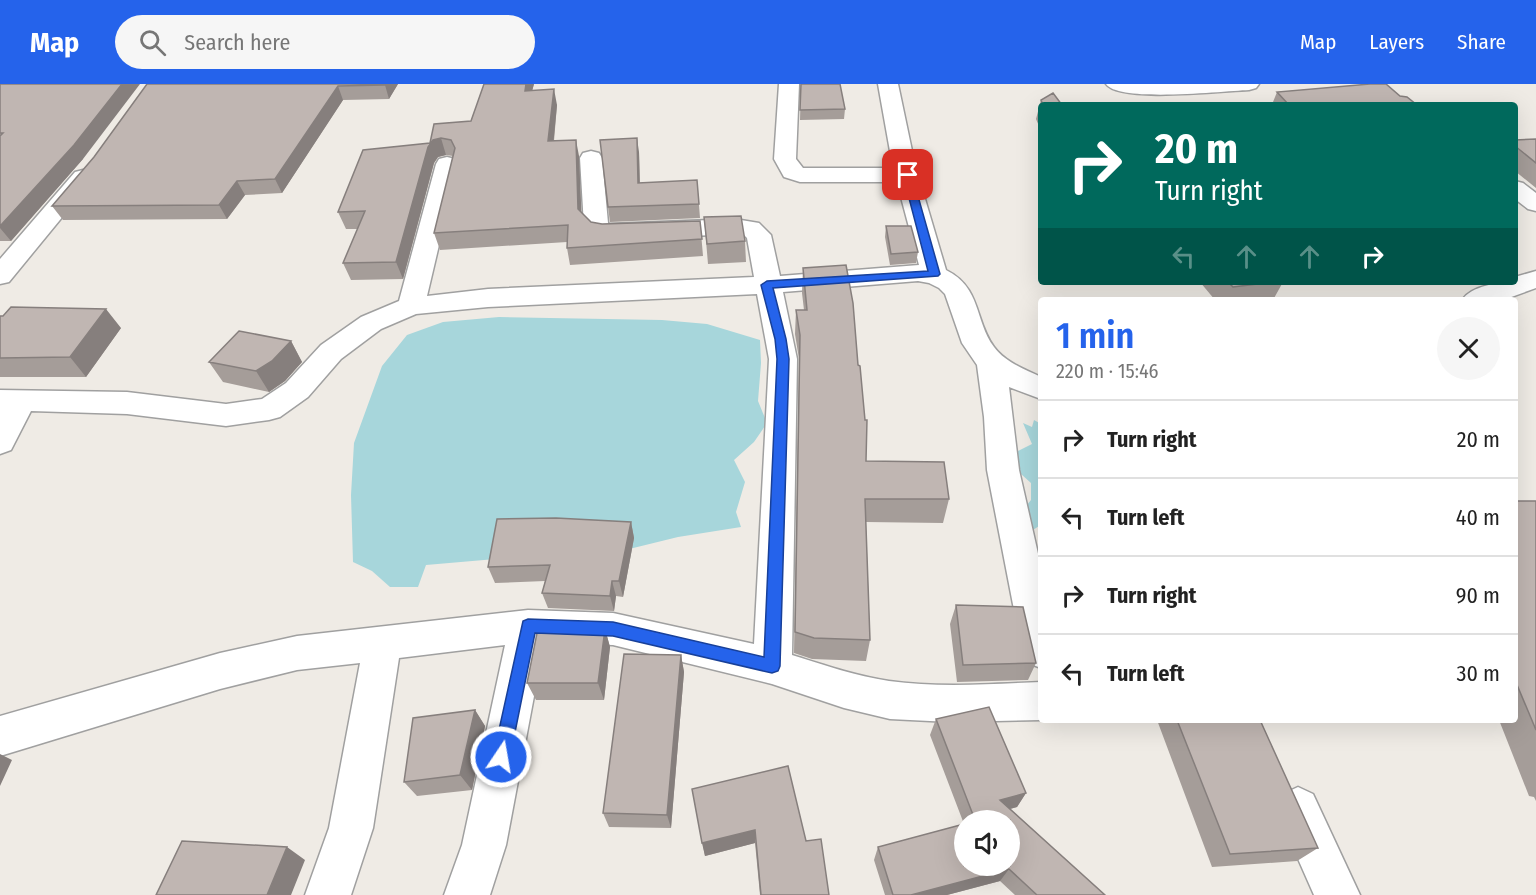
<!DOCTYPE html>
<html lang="en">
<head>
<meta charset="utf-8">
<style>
  body { margin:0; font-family:"Fira Sans Condensed",sans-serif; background:#f6f6f6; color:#222; height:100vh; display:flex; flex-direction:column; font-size:22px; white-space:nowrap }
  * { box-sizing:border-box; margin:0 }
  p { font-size:20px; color:#767676 }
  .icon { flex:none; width:33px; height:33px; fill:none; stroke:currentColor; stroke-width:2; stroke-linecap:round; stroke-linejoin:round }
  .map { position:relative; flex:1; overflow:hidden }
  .details { position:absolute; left:1038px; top:213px; width:480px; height:426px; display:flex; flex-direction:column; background:#fff; border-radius:6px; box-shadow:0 6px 24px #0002 }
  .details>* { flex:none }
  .top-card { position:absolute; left:1038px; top:18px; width:480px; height:183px; border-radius:6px; box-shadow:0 6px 24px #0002; background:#00695c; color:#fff; overflow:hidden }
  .buttons { position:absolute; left:954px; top:726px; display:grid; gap:12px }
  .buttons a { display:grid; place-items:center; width:66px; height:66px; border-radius:50%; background:#fff; box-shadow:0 6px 24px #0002; font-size:30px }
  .pin { position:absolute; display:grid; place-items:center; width:51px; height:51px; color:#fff; margin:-26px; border-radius:12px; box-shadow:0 3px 9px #0006 }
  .me { position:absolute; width:66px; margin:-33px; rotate:12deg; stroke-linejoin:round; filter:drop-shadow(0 0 4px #0008) }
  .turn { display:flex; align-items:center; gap:21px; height:126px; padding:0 18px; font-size:27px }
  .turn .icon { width:78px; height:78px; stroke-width:2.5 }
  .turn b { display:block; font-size:42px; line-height:51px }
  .lanes { display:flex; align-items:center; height:57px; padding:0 18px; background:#0003; justify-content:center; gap:30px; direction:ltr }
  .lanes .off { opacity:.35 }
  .round { display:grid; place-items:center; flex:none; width:63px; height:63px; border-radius:32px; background:#f6f6f6 }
  .head { display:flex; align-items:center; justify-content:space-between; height:102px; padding:0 18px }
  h1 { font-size:36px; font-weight:600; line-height:45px; color:#2563eb }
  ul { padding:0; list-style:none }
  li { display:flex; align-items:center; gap:18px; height:78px; padding:0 18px; border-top:2px solid #e0e0e0 }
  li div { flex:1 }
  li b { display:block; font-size:22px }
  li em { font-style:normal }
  header { display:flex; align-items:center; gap:36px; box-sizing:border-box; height:84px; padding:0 30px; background:#2563eb; color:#fff }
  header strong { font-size:28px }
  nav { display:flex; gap:33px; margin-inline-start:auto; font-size:21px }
  .search { width:420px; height:54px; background:#f6f6f6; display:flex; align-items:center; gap:15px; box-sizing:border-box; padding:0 21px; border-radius:33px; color:#767676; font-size:22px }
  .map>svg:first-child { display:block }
</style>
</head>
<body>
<header>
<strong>Map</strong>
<div class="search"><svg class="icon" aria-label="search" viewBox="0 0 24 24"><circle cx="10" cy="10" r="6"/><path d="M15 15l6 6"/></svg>Search here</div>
<nav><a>Map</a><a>Layers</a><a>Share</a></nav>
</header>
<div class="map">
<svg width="1536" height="811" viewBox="0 0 1536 811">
  <rect width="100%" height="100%" fill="#efebe5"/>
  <path fill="#a7d6db" d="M499 233 662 236 707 240 760 256 761 279 758 317 767 339 754 358 734 376 745 398 736 428 741 443 678 453 617 468 518 473 426 481 418 503H390L372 487 353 478 351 411 354 359 382 282 407 251 443 238Z
    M1034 336 1041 340V446L1039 442 1021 454 1015 435 1031 416V399L1011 381 1016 368 1032 360 1023 339 1032 343Z"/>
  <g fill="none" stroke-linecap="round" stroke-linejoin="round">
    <g stroke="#a0a0a0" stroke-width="3">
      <path id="minor" d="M779 0H799L796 75 803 84H893L878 0H898L915 81 946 186C982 204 974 236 994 263 1005 278 1024 285 1041 293V315L1009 303 1019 386 1041 483V584L1028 579 1022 567 987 386 984 333 977 281 962 259 945 210 939 204 929 199 918 197 783 208 797 275 792 571C824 581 856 592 889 597 939 604 991 600 1041 598V636L950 638 890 635 844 624 772 600 613 561 544 559 506 761 490 811H444L462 761 505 561 399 574 373 744 351 811H305L329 744 360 579 297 586 220 605 0 672V632L220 569 297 552 528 526 613 529 754 560 769 275 757 210 488 223 416 230 381 245 341 275 308 313 280 333 269 336 226 342 127 330 31 327 11 366 0 370V306L127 308 226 320 262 315 286 299 321 261 361 233 399 217 436 80 439 75 447 73 455 75 458 80 427 212 488 205 754 193 747 154 743 150 605 155 596 153 584 142 580 74 583 69 591 67 599 69 602 74 608 139 610 140 735 135 759 139 771 151 780 192 919 181 897 98H800L784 93 774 75Z
        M1106 0H1259L1256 4 1249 6C1223 7 1119 19 1106 0Z
        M83 86 91 88 95 93 91 98 9 198 0 200V175L75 88Z
        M1515 97 1523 99 1536 109V127L1528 125 1515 115Z
        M1536 187V204L1503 216H1462C1471 202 1499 198 1515 198V193Z
        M1298 703 1313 710 1360 811H1314L1276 725 1283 710Z"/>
    </g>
    <use href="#minor" fill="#fff" fill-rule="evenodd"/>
  </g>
  <path fill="#a59d99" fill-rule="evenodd" d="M0 0 83 75 11 157H0Z
    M147 0H398L389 15 343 16 282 109 245 111 227 135 63 136 52 122 94 73Z
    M484 0H534L532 6 557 21 554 57 579 72 581 128 591 138 602 140 700 137 703 172 570 181 567 164V158L440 166 434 149 453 72 446 71 438 73 434 79 403 195 351 196 343 179 358 145H346L338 128 430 59 471 37Z
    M801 0 845 25 844 35 800 36Z
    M1277 8 1400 12 1417 21H1275L1273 18Z
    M1041 16 1062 21H1041V47L1036 35Z
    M1536 55V104L1515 87V56Z
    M639 68 640 99 697 96 700 134 610 138 608 123Z
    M704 133 745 157 746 178 708 180Z
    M886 142 918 168 916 179 890 181 885 153Z
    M803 184 866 377 949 415 943 439 866 438 870 556 866 577 812 575 794 569 799 275 795 250 796 226H804L802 209Z
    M1200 198H1283L1273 216H1215Z
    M0 232 121 244 86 293H0Z
    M291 257 302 278 285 297 269 308 223 298 209 278Z
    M1515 417H1536V717L1534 713 1529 712 1499 636H1515Z
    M631 438 634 454 623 513 616 512 614 527 548 524 542 509 545 497 495 499 488 483Z
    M956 521 1036 579 1028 596 957 598 950 540Z
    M605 545 610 563 604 616H536L527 599Z
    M681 571 684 588 671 744 609 743 603 729Z
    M475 626 485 642 472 706 417 712 404 698Z
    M936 635 1026 709 1017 723 1010 725 1105 811H1015L1000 797 947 811H885L874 776 878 763 964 740 930 651ZM964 736H1010L964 782Z
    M1157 636H1260L1318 764 1297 777 1212 783Z
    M692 705 806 757 829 811H760L755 759 705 772Z"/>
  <path fill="#867f7d" d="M122 0H140L83 75 11 157 0 144V142Z
    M385 0H398L389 15 385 1Z
    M526 0H534L528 23 525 7Z
    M338 2 343 16 282 109 275 95Z
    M554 5 557 21 552 73 548 57Z
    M441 54 446 71 438 73 434 79 403 195 396 178 428 63 433 56Z
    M637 54 639 68 640 113 638 99Z
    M576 56 579 72 582 142 578 125Z
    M237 97 245 111 227 135 219 121Z
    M106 225 121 244 86 293 70 273Z
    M291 257 302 278 285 297 269 308 256 287Z
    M631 438 634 454 623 513 619 497Z
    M612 497 616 512 614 527 610 512Z
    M605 545 610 563 604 616 598 599Z
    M681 571 684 588 671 744 667 731Z
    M475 626 485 642 472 706 460 691Z
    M0 670 12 676 0 702Z
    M1026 709 1017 723 991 730 1000 716Z
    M755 746V759L705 772 702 759Z
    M287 763 305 776 291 811H267Z
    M1009 785 1000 797 947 811H911Z"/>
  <path fill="#c0b6b2" stroke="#867f7d" stroke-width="1.5" d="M0 0H122L74 61 0 142V52L3 49H0Z
    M147 0H385V1L338 2 275 95 237 97 219 121 52 122 94 73Z
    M484 0H526L525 7 554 5 548 57 576 56 578 125 591 138 602 140 700 137 702 155 567 164 568 141 434 149 455 64 451 56 441 54 433 56 428 63 396 178 343 179 365 127 338 128 363 66 430 59 434 40 471 37Z
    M801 0H840L845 25 800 26Z
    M1370 0H1386L1400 12 1407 13 1417 21H1289L1277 8Z
    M1053 9 1062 21H1043L1041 16Z
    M637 54 638 99 697 96 699 120 608 123 600 56Z
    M1536 55V79L1515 62V56Z
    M741 132 745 157 707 160 704 133Z
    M886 142H911L918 168 891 170Z
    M846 181 853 219 858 281 860 282 865 336H867L866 377 944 378 949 415H865L870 556 814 554 795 548 800 251 796 226H807L803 184Z
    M1228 198H1273L1233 203Z
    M11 223 106 225 70 273 0 274V232H3Z
    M239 247 291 257 272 277 256 287 209 278Z
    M1515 417H1536V646L1515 596Z
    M556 434 631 438 619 497H612L610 512 542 509 550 481 488 483 497 435Z
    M956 521 1023 523 1036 579 963 581Z
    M538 544 605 545 598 599H527Z
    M624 570 681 571 667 731 603 729Z
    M989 623 1026 709 1000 716 1105 811H1037L1009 785 911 811H893L878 763 964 740V782H1010V736H975L936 635Z
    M475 626 460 691 404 698 413 634Z
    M1177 636H1260L1318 764 1230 770Z
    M788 682 806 757 821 755 829 811H761L755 746 702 759 692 705Z
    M182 757 287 763 267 811H156Z"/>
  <path fill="#2563eb" stroke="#184099" stroke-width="1.5" d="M908 88 912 91 940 190 938 192 773 204 786 255 789 275 780 582 778 587 772 589 613 552 535 549 510 673 508 679 501 682 495 679 493 673 523 537 528 535 613 538 764 573 777 275 775 255 761 201 767 197 928 187 903 91Z"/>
</svg>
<div class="buttons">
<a><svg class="icon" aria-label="sound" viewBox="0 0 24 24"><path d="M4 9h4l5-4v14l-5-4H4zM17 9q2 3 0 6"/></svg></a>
</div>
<div class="pin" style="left:908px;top:91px;background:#d93025"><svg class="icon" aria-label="arrive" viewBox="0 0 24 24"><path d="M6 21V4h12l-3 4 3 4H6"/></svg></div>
<svg class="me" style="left:501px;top:673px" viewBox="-20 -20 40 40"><circle r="17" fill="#2563eb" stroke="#fff" stroke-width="3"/><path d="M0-11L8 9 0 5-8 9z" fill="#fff"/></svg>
<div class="top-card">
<div class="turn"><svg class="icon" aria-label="right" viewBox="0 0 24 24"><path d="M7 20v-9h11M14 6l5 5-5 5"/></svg><div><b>20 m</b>Turn right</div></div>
<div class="lanes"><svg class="icon off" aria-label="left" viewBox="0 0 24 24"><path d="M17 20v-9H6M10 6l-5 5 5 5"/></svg><svg class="icon off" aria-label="ahead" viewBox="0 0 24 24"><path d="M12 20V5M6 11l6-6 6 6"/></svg><svg class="icon off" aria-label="ahead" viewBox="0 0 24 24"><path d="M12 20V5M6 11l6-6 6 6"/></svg><svg class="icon" aria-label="right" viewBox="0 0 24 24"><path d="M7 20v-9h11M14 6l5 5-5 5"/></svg></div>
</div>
<section class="details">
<div class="head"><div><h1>1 min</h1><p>220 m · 15:46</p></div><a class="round"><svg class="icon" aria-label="close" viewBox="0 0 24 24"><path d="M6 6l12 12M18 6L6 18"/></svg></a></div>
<ul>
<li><svg class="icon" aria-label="right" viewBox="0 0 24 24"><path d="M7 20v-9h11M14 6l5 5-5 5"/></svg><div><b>Turn right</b></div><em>20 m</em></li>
<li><svg class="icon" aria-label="left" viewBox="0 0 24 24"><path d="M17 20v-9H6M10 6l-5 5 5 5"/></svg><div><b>Turn left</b></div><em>40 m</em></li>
<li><svg class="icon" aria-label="right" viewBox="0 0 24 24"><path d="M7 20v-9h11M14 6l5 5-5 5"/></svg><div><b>Turn right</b></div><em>90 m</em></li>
<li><svg class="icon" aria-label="left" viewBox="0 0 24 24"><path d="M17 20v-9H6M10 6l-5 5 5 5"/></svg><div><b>Turn left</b></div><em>30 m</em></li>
</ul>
</section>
</div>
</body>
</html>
